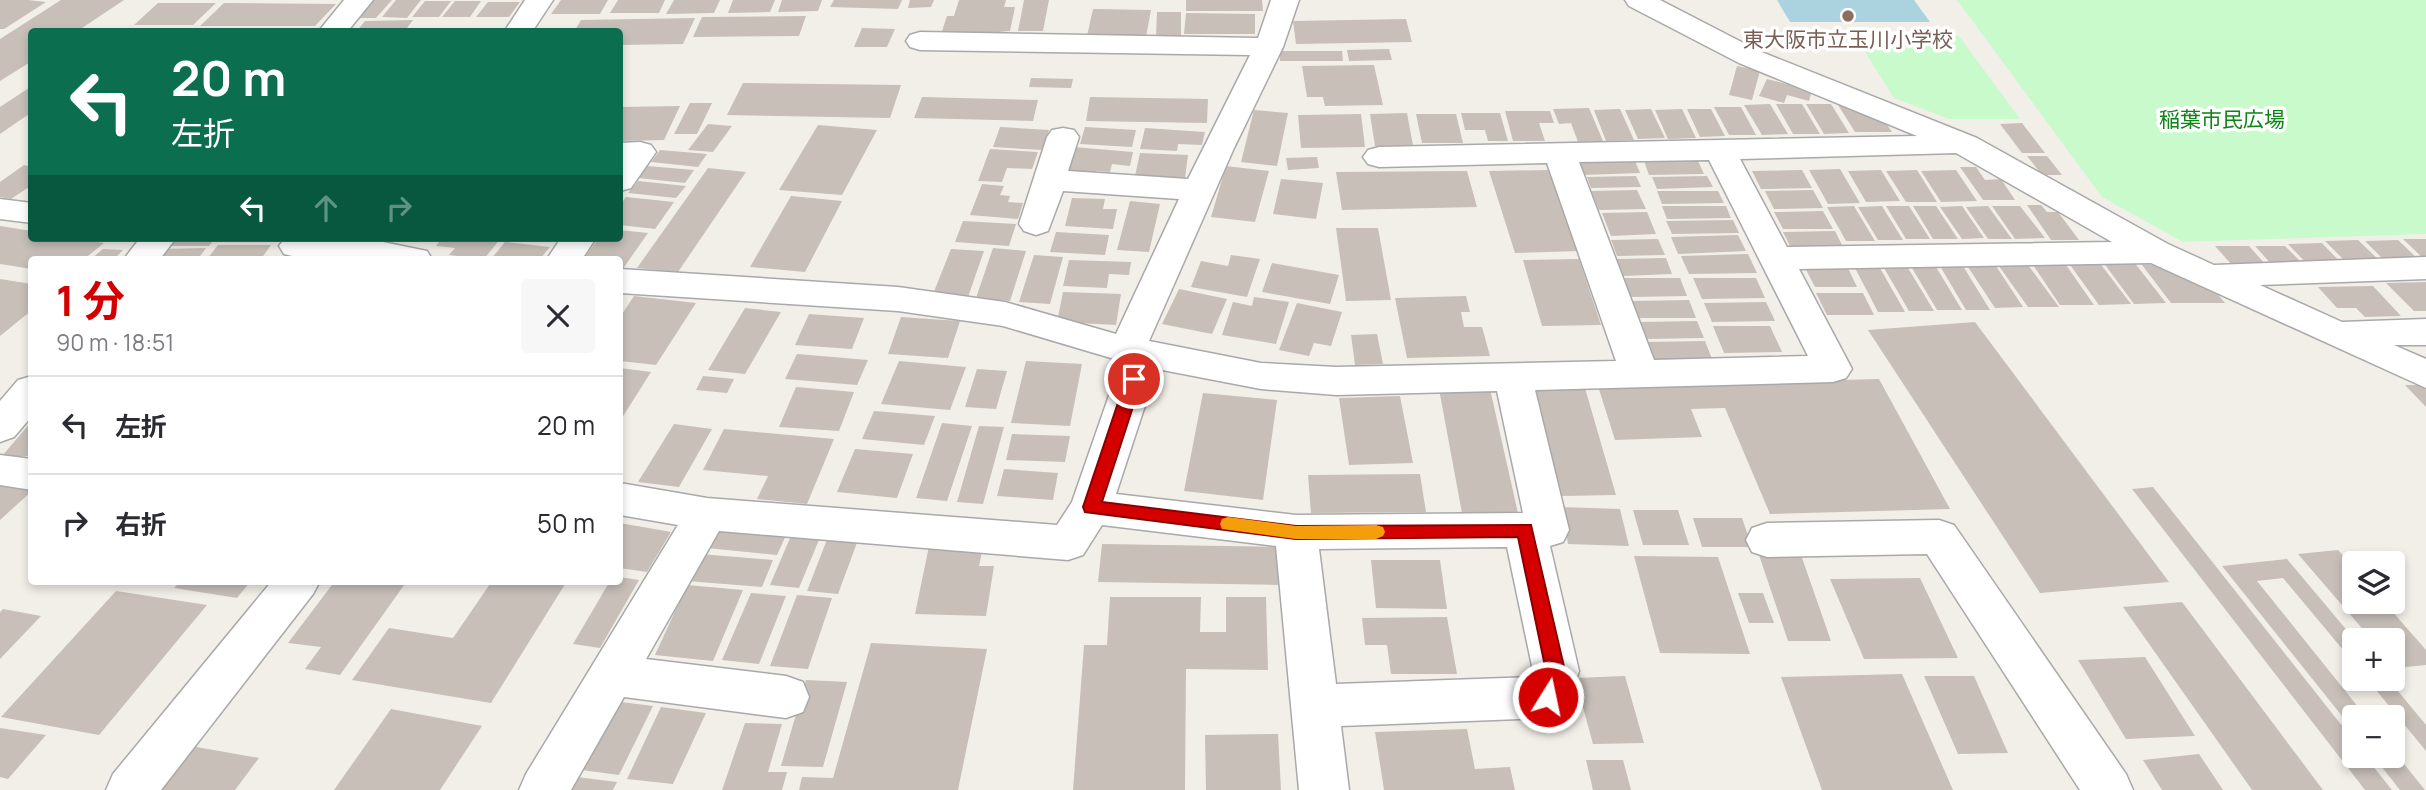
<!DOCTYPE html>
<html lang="ja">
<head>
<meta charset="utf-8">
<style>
  body { margin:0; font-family:Manrope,"Noto Sans JP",sans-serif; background:#f7f7f7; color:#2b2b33; height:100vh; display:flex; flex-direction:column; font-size:26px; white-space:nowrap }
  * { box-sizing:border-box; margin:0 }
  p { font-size:23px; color:#7c7c81 }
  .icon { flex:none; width:38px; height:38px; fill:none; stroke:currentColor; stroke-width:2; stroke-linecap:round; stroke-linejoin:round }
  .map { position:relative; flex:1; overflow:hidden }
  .sheet { position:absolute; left:28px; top:256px; width:595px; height:329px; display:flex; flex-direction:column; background:#fff; border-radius:7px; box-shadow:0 4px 10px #0003 }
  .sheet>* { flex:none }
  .top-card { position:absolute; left:28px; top:28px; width:595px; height:214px; border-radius:7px; box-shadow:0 4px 10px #0003; background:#0b6e4f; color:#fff; overflow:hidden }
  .tools { position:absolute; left:2342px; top:551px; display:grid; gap:14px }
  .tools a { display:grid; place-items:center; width:63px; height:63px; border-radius:7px; background:#fff; box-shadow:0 4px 10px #0003; font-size:35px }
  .pin { position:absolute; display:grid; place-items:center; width:60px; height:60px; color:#fff; margin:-30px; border:4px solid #fff; border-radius:50%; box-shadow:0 2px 7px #0007 }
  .me { position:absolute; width:77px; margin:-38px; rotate:10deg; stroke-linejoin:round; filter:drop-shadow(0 0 5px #0008) }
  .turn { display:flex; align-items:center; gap:24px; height:147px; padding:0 28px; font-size:32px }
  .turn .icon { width:91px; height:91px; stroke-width:2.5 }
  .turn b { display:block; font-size:49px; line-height:60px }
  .lanes { display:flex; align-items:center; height:66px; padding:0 28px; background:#0003; justify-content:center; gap:35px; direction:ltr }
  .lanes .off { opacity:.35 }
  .round { display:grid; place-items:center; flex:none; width:74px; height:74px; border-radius:7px; background:#f7f7f7 }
  .summary { display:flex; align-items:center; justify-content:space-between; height:119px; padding:0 28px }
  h1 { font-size:42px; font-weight:700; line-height:52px; color:#d40000 }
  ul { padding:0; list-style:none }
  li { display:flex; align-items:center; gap:21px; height:98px; padding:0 28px; border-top:2px solid #e1e1e2 }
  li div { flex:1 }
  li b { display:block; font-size:26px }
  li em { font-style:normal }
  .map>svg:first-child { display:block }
</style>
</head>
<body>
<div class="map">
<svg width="2426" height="790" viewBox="0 0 2426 790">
  <rect width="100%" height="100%" fill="#f2efe9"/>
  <path fill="#c8facc" d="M1957 0H2426V234L2183 242 2102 197Z
    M1855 36H1959L2020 119H1949L1894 98Z"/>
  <path fill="#aad3df" d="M1777 0H1914L1930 22H1790Z"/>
  <path fill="#c7bfb8" d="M0 0H28L46 2 4 29H0Z
    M61 0H124L76 32H32V61L0 81V39Z
    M365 0H392L376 18H350Z
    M396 0H421L407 18 382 17Z
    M561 0H608L600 14H551Z
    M618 0H665L659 13H610Z
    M674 0H720L714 13 666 14Z
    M733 0H775L770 12 728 13Z
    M782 0H822L818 11 778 12Z
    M834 0H902L898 9 830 7Z
    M910 0H934L931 7 908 8Z
    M959 0H1006L1004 7H1015L1010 31 999 32 998 34H941L947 16H954Z
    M1024 0H1049L1043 31H1018Z
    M1186 0H1262L1263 11H1186Z
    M425 1H451L439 17H412Z
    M455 1H481L470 17H442Z
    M488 2H520L509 17H476Z
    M158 3H216L193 25H134Z
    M224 3 336 4 315 26H200Z
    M1093 9 1151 10 1146 37 1087 36Z
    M1157 12H1181V37H1156Z
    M1186 13 1255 14V34H1184Z
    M806 16 799 36 693 37 702 17Z
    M695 18 683 44 620 45V32H574L581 20Z
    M1406 19 1412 42 1296 44 1293 21Z
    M413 20 404 32H356L365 21Z
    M862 28 895 29 887 47H854Z
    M1389 49 1392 60 1349 61 1347 50Z
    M1280 51H1342L1343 61H1280Z
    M1374 65 1383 105 1325 106 1323 97H1307L1302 66Z
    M1737 66 1760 71 1752 100 1729 95Z
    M1031 78 1073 79 1071 88 1029 87Z
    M1767 79 1812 90 1809 101 1787 95 1784 103 1759 96Z
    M743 83 901 85 890 118 727 115Z
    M32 86V112L0 134V107Z
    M922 97 1038 100 1033 121 914 118Z
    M1090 97 1208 99 1207 123 1086 121Z
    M690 103H712L697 134H674Z
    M1770 104 1788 134 1762 135 1744 105Z
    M1776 104H1802L1820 134H1793Z
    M1806 104H1831L1849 133 1824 134Z
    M1838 105H1859L1866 116H1881L1892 132H1855Z
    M680 106 664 140 620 141V107Z
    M1714 107H1741L1756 135H1729Z
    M1589 108 1603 141 1578 142 1571 123 1559 124 1553 109Z
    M1620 109 1634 140 1606 141 1594 110Z
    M1651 109 1665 138 1638 139 1625 110Z
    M1682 109 1696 138 1668 139 1655 110Z
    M1687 109H1711L1725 136 1700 137Z
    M1254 110 1288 113 1277 166 1241 162Z
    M1505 111H1550L1554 123H1539L1545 141H1513Z
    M1407 113 1413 145 1375 146 1370 114Z
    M1461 113H1500L1508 141H1488L1485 130H1465Z
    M1361 114 1365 147 1301 148 1298 115Z
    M1416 114H1456L1463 143H1422Z
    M2022 123 2045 153H2022L2000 124Z
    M708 124 732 126 713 152 688 150Z
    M818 125 877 130 842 195 779 190Z
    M1000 127 1049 130 1043 150 993 147Z
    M1085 127 1136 130 1132 147 1080 144Z
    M1145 128 1205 132 1202 145 1178 144 1177 151 1140 149Z
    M1074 147 1133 152 1130 166 1112 164 1110 172 1096 171 1095 175 1066 173Z
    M990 149 1038 152 1032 169 1007 168 1002 182 978 181Z
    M660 150 707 154 698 167 651 162Z
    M1140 153 1188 155 1185 178 1135 176Z
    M2027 156H2047L2062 175H2042Z
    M1317 157 1319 168 1288 170 1286 158Z
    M1635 161 1640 173 1583 175 1579 162Z
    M1644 161H1698L1704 174 1649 175Z
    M24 165 32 167V185L11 199 0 197V182Z
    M647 166 694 170 685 183 638 178Z
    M1226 166 1269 171 1255 222 1211 217Z
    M1960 167H1976L1985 180 2001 179 2015 200H1983Z
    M708 168 746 172 678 272 637 268Z
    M1840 169 1860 203 1828 204 1809 170Z
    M1548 170 1578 251 1515 253 1489 171Z
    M1802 170 1812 188 1761 189 1752 171Z
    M1881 170 1900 201 1866 202 1848 171Z
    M1917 170 1937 202H1906L1886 171Z
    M1956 170 1977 201 1941 202 1921 171Z
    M1467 171 1477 207 1342 210 1336 172Z
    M1636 176 1641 187 1591 188 1587 177Z
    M1707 176 1713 187 1657 189 1652 177Z
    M1281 179 1323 183 1316 219 1273 214Z
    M638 181 686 186 676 198 628 193Z
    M982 184 1004 186 1000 195 1010 196 1008 202 1023 203 1018 219 970 215Z
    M1637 190 1646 209 1599 210 1591 191Z
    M1813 190 1823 208 1774 209 1765 191Z
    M1657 191H1718L1724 203 1662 204Z
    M791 196 842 201 805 272 750 267Z
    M626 197 674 202 655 229 620 225V205Z
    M1072 198 1105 199 1103 209H1117L1113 229 1065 226Z
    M1130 201 1160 204 1149 252 1117 250Z
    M2027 205H2041L2047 212H2058L2079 240H2051Z
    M1662 206H1726L1731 218 1667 219Z
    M1854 206 1875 241H1846L1827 207Z
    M1882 206 1903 240H1878L1858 207Z
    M1886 206H1909L1930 239H1906Z
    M1913 206H1936L1958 239H1933Z
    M1962 206 1984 238 1962 239 1940 207Z
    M1988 206 2012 239H1988L1966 207Z
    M1992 206H2020L2045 238 2015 239Z
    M1823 211 1833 229H1783L1774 212Z
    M1647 212 1656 234 1611 236 1602 213Z
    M1733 220 1739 233 1672 234 1666 221Z
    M963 221 1016 224 1009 246 955 242Z
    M0 226 32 231V238H72L104 243 84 259H32V269L0 264Z
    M1336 228H1378L1391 300 1346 301Z
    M620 230 648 233 622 270H620V259H583L599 238H620Z
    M1835 231 1844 249 1792 250 1783 232Z
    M1056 232 1109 235 1105 255 1050 252Z
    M1738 235 1746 251 1678 254 1671 237Z
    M170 238H215L209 246H164Z
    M223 238H276L274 241 220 242Z
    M442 238H501L484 259 449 255 455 248 436 246Z
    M1658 239 1665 255 1617 256 1611 240Z
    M2403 239H2426V261Z
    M2358 240 2382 263 2348 264 2325 241Z
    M2398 240 2420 261 2386 262 2365 241Z
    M505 242 550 247 540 259H491Z
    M2322 243 2342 264 2308 265 2288 244Z
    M218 245H271L261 259H207Z
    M2215 246H2249L2266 265H2232Z
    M2255 246H2285L2303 264 2272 265Z
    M206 248 198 259H154L162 249Z
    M993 248 1026 251 1010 301 976 298Z
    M103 249 123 250 114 259H91Z
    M951 249 984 251 968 297 933 294Z
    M1748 254 1757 273 1689 274 1681 256Z
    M1034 255 1063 257 1050 304 1019 302Z
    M1231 255 1260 259 1247 297 1191 287 1201 261 1228 266Z
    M1666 258 1672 274 1623 276 1616 259Z
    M1579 259 1601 325 1542 326 1523 260Z
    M1069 260 1131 262 1129 275 1109 274 1107 288 1063 286Z
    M1996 262H2026L2059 307H2028Z
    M2031 262H2064L2094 305H2060Z
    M2068 262H2099L2131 304 2099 305Z
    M2103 262H2134L2166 303 2134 304Z
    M1272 263 1339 275 1330 304 1262 292Z
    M1994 263 2023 307 1995 308 1966 264Z
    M2142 265H2160L2216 292 2225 303H2171Z
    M1804 266H1847L1857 287H1815Z
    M1940 266H1963L1990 310H1966Z
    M1936 267 1962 310H1937L1912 268Z
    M1855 268H1880L1905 312H1878Z
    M1884 268H1908L1934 311H1909Z
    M1624 278H1680L1687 296 1631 297Z
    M1693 278H1756L1765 298 1702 299Z
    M0 279 32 284V310L0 336Z
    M2426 282V311H2414L2386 283Z
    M2373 286 2401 316 2365 317 2356 308H2337L2318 287Z
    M1179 289 1227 299 1212 334 1162 324Z
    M1063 292 1121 294 1116 325 1057 322Z
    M1816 293H1863L1874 315H1827Z
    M634 296 696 303 656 365 620 361V317Z
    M1466 296 1470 312H1461L1464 327H1482L1490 356 1407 358 1395 298Z
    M1254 297 1289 302 1276 344 1222 335 1233 302 1252 306Z
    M1689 300 1696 318H1636L1630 301Z
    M1766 302 1775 321 1712 322 1704 303Z
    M1297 303 1342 312 1331 346 1314 343 1309 356 1279 350Z
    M745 308 781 312 745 374 708 370Z
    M809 314 864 318 852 349 795 345Z
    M901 317 960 321 948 358 888 354Z
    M1697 321 1704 338 1647 339 1641 322Z
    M1975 322 2169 582 2040 593 1868 330Z
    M1713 326H1770L1782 352 1724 353Z
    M1377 334 1383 364 1355 365 1351 335Z
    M1705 341 1712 359H1652L1645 342Z
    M797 354 868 360 857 385 785 379Z
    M899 361 966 367 950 410 881 404Z
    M1026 361 1082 364 1070 426 1011 423Z
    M620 368 651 372 620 421Z
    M977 369 1007 371 996 409 965 407Z
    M703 376 734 379 727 393 696 390Z
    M1879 379 1950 509 1770 514 1725 408 1691 409 1702 437 1615 440 1598 386Z
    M2405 385H2421L2426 390V407Z
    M796 387 854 392 839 431 779 427Z
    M1585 388 1616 495 1560 496 1532 389Z
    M1439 389H1490L1518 513H1462Z
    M1203 393 1277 400 1263 500 1184 491Z
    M1400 396 1413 463 1349 465 1339 398Z
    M874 411 935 416 924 445 862 439Z
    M32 421V456H2Z
    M942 423 972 426 947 501 916 498Z
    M674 424 712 429 679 487 638 482Z
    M979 426 1004 427 983 504 957 502Z
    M724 429 834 439 807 504 757 499 768 476 703 470Z
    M1012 434 1070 436 1065 462 1006 460Z
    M855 449 913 454 897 498 837 492Z
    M1004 469 1058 473 1053 500 997 496Z
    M1420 474 1426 512 1311 513 1308 475Z
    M0 476 32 481V491L0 520Z
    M2153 487 2354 741V756H2365L2392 790H2365L2132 489Z
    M1561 507 1620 509 1629 546 1568 544Z
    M1633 510H1678L1689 545H1643Z
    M1693 518H1742L1752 547H1702Z
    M620 523 671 532 647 572 620 568Z
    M718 524 788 531 777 555 707 548Z
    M793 531 821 535 799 588 770 585Z
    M828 537 858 540 838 594 807 591Z
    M1102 544 1282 547 1283 585 1098 582Z
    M929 546 983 547 979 566H994L986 616 915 614Z
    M2338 550 2354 567V602H2384L2426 650V665L2396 668 2392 664V640H2372L2298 554Z
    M700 554 773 560 762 587 687 581Z
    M1759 555H1801L1831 641H1788Z
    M1634 556 1718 557 1750 654 1660 653Z
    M2287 559 2355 640 2354 663 2283 578 2257 581 2367 718H2354V731L2222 566Z
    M1371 560H1440L1447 609 1376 608Z
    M620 577 639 580 600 648 573 644 610 581H620Z
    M1920 578 1958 658 1864 659 1830 579Z
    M181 581H251L237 598 174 588Z
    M335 581H407L340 675 305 669 321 647 288 643Z
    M492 581H567L491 703 352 680 389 628 453 638Z
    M687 585 743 590 713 661 655 655Z
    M116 591 207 605 99 735 1 717Z
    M751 593 786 596 759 664 722 660Z
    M1738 593H1763L1774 623H1749Z
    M797 595 832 598 808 669 770 666Z
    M1110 597H1201L1200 632H1226V597H1266L1268 670 1186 669 1185 790H1073L1084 645H1107Z
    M2182 602 2323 790H2252L2123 607Z
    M3 609 41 616 0 659V612Z
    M1447 617 1457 674H1391L1387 645H1365L1362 618Z
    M871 643 987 649 958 790H799L802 777 833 778Z
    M2145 657 2195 736 2126 739 2078 660Z
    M1902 674 1953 790H1822L1781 677Z
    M1625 676 1644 743 1593 744 1575 678Z
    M1924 676H1974L2008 753 1958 754Z
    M2367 679H2388L2426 725V751Z
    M806 680 847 682 823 767 781 766Z
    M621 702 653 706 619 775 574 769 600 718Z
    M661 707 706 713 673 784 627 779Z
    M391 709 482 726 440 790H334Z
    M745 723 782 724 768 772H787L782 790H722Z
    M0 728 46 735 8 779 0 777Z
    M1467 729 1475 769 1510 767 1515 790H1384L1375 732Z
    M1278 734 1281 790H1206L1205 735Z
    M191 746 259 758 235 790H157Z
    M2392 749 2425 790H2400L2373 756H2392Z
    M2199 754 2223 790H2162L2143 760Z
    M1586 760H1623L1631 790H1593Z
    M569 776 617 782 613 790H561Z"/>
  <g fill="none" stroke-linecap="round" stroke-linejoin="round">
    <g stroke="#a9a9a9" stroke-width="3">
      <path id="minor" d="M344 0H373L347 32H318Z
        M525 0H553L532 32H504Z
        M1271 0H1299L1283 47 1234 148 1149 341 1261 363 1336 367 1616 361 1547 163 1379 167 1368 164 1363 157 1368 150 1379 147 1917 136 1739 63 1629 6 1625 0H1660L1759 51 1977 138 2168 244 2214 265 2426 257V279L2260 285 2342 322 2426 319V345H2394L2426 359V388L2151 263 1799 269 1852 369 1846 378 1833 382 1535 390 1569 530 1563 542 1550 546 1579 671 1565 712 1548 718 1341 726 1349 790H1299L1276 546 1102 525 1083 555 1068 560 719 531 646 659 786 676 803 682 809 697 803 712 786 718 624 697 571 790H519L526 774 678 525 620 515V483L707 498 1057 525 1072 502 1121 361 1003 326 898 311 620 293V269L898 287 1005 302 1116 334 1179 199 1063 191 1048 231 1036 235 1024 231 1019 224 1047 137 1052 130 1063 128 1074 130 1079 137 1068 171 1188 179 1250 55 920 50 910 47 906 41 910 35 920 32 1258 38ZM1956 153 2112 242 1787 247 1740 159ZM1709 160 1808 356 1654 360 1579 162ZM1157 369 1261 389 1336 395 1497 391 1523 513 1296 515 1116 494ZM1507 547 1533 671 1531 677 1336 684 1319 549Z
        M640 142 651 145 656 152 631 188 620 191V143Z
        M0 199 32 203V223L0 219Z
        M140 238H176L160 259H124Z
        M285 238 383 242 427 251 432 259 296 257 284 254 279 246Z
        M561 238H596L582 259H547Z
        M32 376V416L14 437 0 442V401L18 380Z
        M0 455 32 459V490L0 485Z
        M1939 520 1954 525 2126 774 2133 790H2080L1927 554 1767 557 1752 552 1746 540 1752 528 1767 523Z
        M272 581H320L313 594 161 790H106L113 774Z"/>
    </g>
    <use href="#minor" fill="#fff" fill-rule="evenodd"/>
  </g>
  <path fill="#d40000" stroke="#8a0000" stroke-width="2" d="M1134 373 1142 379 1102 502 1296 526 1531 525 1565 671 1555 703 1548 705 1541 703 1538 697 1546 671 1518 537 1296 539 1085 512 1083 507 1126 379Z"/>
  <path fill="#f59e0b" d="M1228 517 1296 526 1376 525 1383 527 1385 532 1383 536 1376 539H1296L1222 529 1220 524 1222 519Z"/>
  <circle fill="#8d6e63" stroke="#fff" stroke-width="2.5" cx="1848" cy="16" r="7"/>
  <g text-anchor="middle" stroke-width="7" stroke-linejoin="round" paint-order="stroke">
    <g font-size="21" fill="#785e54" stroke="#fff">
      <text x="1848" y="47">東大阪市立玉川小学校</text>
    </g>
    <g font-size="21" fill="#0c8416" stroke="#fff">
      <text x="2222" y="127">稲葉市民広場</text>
    </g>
  </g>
</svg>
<div class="tools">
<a><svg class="icon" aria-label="layers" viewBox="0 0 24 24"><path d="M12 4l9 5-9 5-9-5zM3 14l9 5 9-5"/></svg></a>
<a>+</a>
<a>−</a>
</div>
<div class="pin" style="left:1134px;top:379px;background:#d93025"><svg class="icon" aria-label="arrive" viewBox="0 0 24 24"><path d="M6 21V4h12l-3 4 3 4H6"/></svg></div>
<svg class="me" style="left:1548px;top:697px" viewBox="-20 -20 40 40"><circle r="17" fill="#d40000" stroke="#fff" stroke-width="3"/><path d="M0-11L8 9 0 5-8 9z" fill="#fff"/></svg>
<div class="top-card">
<div class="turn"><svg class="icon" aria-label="left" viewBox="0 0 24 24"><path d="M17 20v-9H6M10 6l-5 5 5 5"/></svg><div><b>20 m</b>左折</div></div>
<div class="lanes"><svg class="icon" aria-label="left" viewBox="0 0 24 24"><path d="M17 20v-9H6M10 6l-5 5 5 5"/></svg><svg class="icon off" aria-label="ahead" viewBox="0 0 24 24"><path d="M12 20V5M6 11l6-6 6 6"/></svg><svg class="icon off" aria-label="right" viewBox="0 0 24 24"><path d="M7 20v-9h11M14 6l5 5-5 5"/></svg></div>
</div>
<section class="sheet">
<div class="summary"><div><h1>1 分</h1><p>90 m · 18:51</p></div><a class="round"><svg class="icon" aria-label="close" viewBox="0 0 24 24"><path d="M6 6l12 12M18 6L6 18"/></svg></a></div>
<ul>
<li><svg class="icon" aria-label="left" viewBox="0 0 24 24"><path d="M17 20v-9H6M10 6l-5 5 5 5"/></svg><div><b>左折</b></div><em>20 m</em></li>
<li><svg class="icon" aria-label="right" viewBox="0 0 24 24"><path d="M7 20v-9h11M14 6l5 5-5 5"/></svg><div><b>右折</b></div><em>50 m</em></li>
</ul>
</section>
</div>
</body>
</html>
